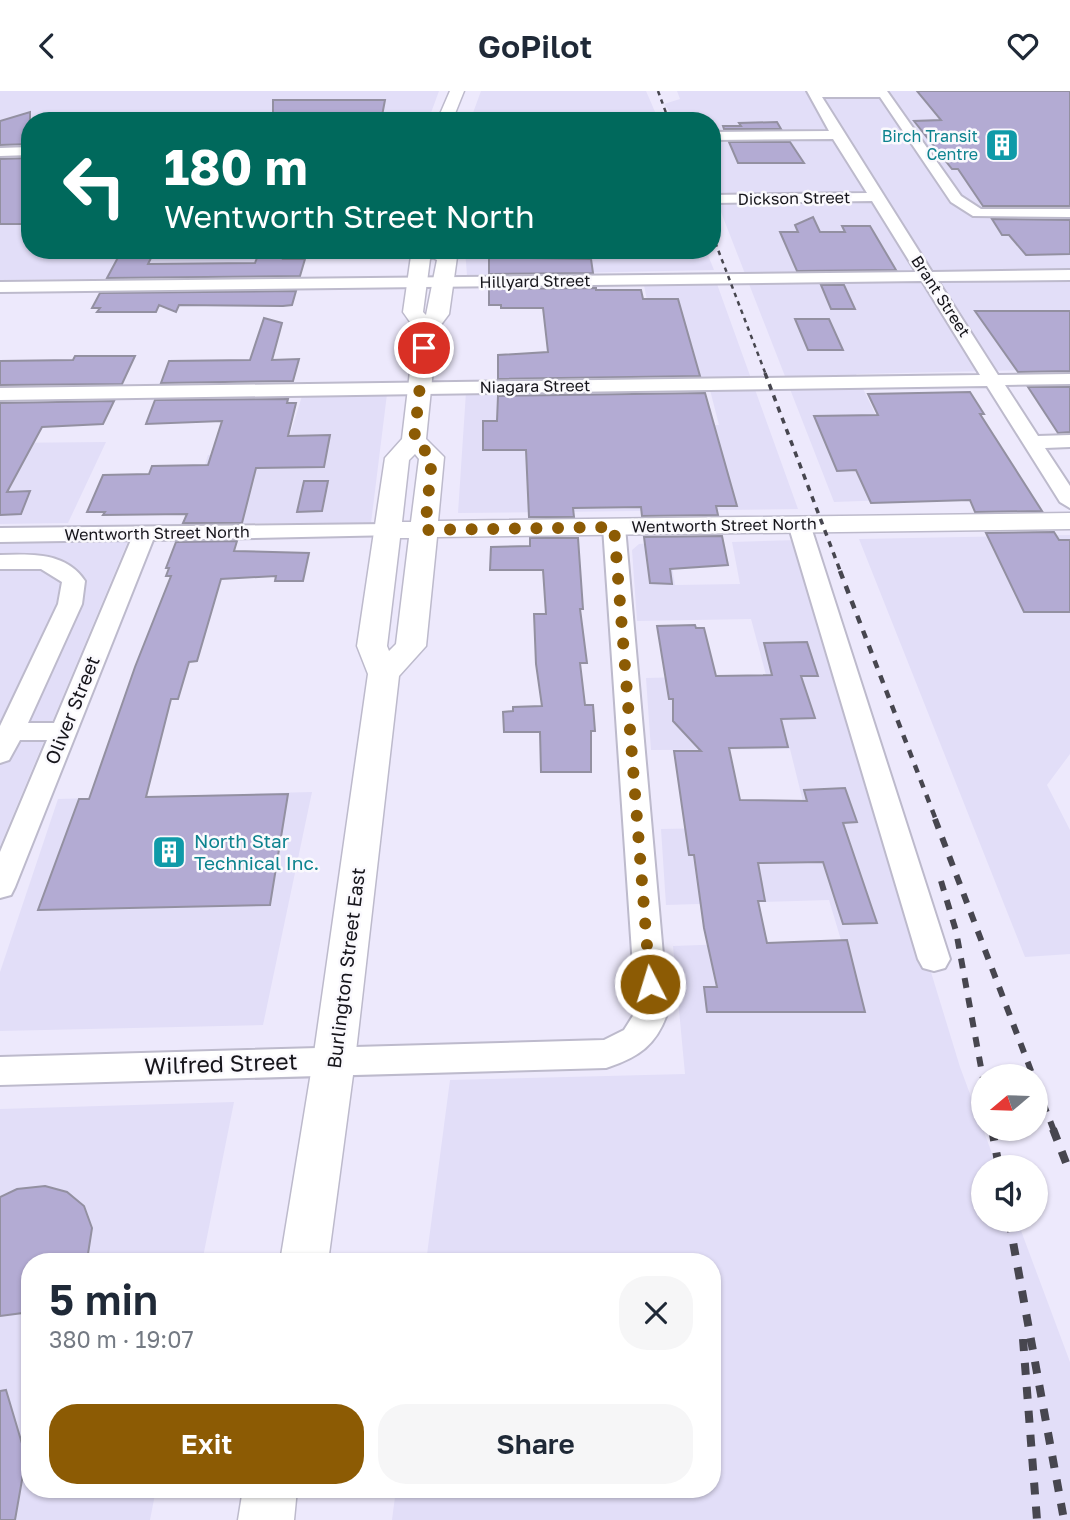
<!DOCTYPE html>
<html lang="en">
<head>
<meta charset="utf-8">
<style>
  body { margin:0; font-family:"Golos Text",sans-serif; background:#f6f6f7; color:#1f2937; height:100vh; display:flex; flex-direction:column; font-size:26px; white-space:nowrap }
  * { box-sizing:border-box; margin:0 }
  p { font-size:23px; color:#747a83 }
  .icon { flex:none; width:38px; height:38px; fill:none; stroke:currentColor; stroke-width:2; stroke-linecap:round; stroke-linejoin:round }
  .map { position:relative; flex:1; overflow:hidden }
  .side { position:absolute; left:21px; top:1162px; width:700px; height:245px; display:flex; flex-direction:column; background:#fff; border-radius:28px; box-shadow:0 2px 5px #0004 }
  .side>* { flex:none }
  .hud { position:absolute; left:21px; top:21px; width:700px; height:147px; border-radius:28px; box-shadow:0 2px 5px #0004; background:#00695c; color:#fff; overflow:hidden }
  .needle { width:46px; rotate:251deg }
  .tools { position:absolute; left:971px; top:973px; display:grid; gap:14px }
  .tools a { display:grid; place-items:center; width:77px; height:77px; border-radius:50%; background:#fff; box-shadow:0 2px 5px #0004; font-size:35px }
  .pin { position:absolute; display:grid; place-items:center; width:60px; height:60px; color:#fff; margin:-30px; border:4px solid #fff; border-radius:50%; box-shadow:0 2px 7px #0007 }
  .me { position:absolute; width:77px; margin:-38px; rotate:355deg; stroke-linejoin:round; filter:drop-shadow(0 0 5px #0008) }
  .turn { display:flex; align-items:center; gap:24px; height:147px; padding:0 28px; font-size:32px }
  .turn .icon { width:91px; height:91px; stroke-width:2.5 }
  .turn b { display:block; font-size:49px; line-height:60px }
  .round { display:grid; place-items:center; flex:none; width:74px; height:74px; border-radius:28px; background:#f6f6f7 }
  .summary { display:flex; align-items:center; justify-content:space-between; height:119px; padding:0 28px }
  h1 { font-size:42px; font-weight:600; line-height:52px }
  .button { display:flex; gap:14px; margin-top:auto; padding:14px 28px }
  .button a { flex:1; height:80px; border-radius:28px; background:#8c5b04; color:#fff; font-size:28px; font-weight:600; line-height:80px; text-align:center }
  .button a+a { background:#f6f6f7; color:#1f2937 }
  header { display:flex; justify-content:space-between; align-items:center; height:91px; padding:0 28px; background:#fff; font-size:32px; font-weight:600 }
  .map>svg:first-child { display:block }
</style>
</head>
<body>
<header><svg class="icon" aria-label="back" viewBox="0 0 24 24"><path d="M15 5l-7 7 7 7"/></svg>GoPilot<svg class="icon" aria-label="heart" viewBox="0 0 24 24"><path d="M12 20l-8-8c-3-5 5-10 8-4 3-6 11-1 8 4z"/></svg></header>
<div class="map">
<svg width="1070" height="1429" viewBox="0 0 1070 1429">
  <rect width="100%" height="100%" fill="#ede9fc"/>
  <path fill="#e2def8" d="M0 0H439L428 30H30V159H259L249 186 0 189Z
    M481 0H646L659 30H470Z
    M677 0H1070V278L856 283 916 408 834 411 712 98V30H677L664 13 680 8Z
    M465 159H706L714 179 467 184Z
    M717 193 798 418 458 422 466 301 620 300 629 335 719 334 710 299 662 284 644 194Z
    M387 303 371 432H187L208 364 284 363 302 305Z
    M106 351 68 432 0 433V352Z
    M1070 444V663L1047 694 1070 739V863L1025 866 859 448Z
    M799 449 960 976 997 1076H984V1129H1017L1070 1271V1429H392L396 1398H712V1171H426L450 989 685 983 673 855 841 849 829 809 666 814 661 738 809 735 790 658 651 659 646 587 766 584 751 528 637 530 632 459 639 453 668 451 675 494 740 493 732 451Z
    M128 450 0 755V452Z
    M312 701 263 934 0 940V881L58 708Z
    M234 1011 202 1171H30V1398H156L150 1429H0V1018Z"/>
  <path fill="#b3abd3" stroke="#9390a1" stroke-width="2" d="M917 0H1070V115H983L958 78H952L914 30 941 29Z
    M273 9H385L381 30H273Z
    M30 21V53L0 54V30Z
    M777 31 781 38H724L723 35H741L739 32Z
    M729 51H790L804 72H738Z
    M30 67V133H0V68Z
    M813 126 820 141H845L842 135H870L896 179 797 180 780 141H798L795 134Z
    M992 128 1070 129V163L1026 164 1009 144H1002Z
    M122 159H155L148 173 255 172 260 159H286L283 168H305L300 185 107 187Z
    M507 159H529V167L591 168 593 182 489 183V167H508Z
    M821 194H844L855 218H831Z
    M596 197V199H641L643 208H678L700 285 498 288V264L548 261 543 217H501V214H489V198Z
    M296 200 292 214 283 215 179 214 176 221 159 214 156 221H97L100 217H92L100 202Z
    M975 220H1070V280L1018 281Z
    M264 227 282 232 272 269 299 268 293 290 161 292 169 270 250 269Z
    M795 228H829L843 259H808Z
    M75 265H135L122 293 0 294V270L73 269Z
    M1028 296H1070V341L1058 342Z
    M970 301 984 323H980L1042 420 975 421 970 409 871 412 856 379 837 380 814 325 878 324 868 303Z
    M705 302 737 415H716L718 424 642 425 641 416 573 417 574 426H529L526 359H483V330H497L498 305Z
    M288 308 287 312H296L288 345 330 344 324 376 256 377 242 432H183L187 423 103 424 105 421H87L103 384 149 383 152 375 208 374 222 330 146 333 155 309Z
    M114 310 103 333 42 336 7 401 30 400 21 423 0 424V312Z
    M304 390H328L322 420 297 421Z
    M1054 441 1059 449H1070V521H1024L986 442Z
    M722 445 728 474 670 478 672 493 650 492 644 446Z
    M530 447H578L583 518H580L587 572H580L585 614H593L595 640H591V681H541L540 641H504L503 621 513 620V616L542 615 536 573 534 523H546L543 479H490L491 456 530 455Z
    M237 450 234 460 309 462 303 490H275L276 485 221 488 197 570 189 571 178 608H171L146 706 288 703 270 814 38 819 79 708H89L135 576 171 485H166L169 477H166L176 451Z
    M695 534 696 537H704L716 585 772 584 764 552 807 551 818 585H801L815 627 781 628 788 656 729 657 740 709 807 710 804 699 845 697 857 731 843 732 877 832 843 833 823 771 758 772 765 810H758L767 852 847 849 865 921H707L704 896H717L704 837 694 764H689L674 660H701L673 630V608H669L657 535Z
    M45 1095 67 1101 84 1115 92 1137 88 1163 84 1171H30V1221L0 1225V1106L17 1098Z
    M6 1299 26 1366 15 1429H0V1300Z"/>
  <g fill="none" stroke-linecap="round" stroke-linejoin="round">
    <g stroke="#bdbacc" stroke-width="4">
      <path id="minor" d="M807 0H887L961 105 981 118H1070V126L973 125 951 111 880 6H822L932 181 1070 179V189L938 190 998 284 1070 283V293L1005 294 1038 345 1070 344V356L1045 357 1070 395V417L1060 411 987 295 0 309V297L980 284 922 190 0 201V191L916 181 872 110 712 112V104L867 102 833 48 712 49V41L829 40Z
        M30 56V64L0 65V57Z
        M799 427 810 433 950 868 945 877 934 880 923 877 918 868 788 433Z
        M614 430 625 436 668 920C657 954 639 966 606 977L0 994V966L604 949 624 939 636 920 603 436Z
        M389 433 400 439 397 444 153 449 15 796 11 804 0 807V761L47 649H20L9 669 0 672V635L58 513 62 491 41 478H0V464C31 463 66 461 85 490L82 513 28 632H54L131 449 0 451V437Z"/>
    </g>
    <g stroke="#bdbacc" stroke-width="3">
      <path id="major" d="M450 0H464L452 30H437Z
        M419 159H448L457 166 449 223 437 239 426 348 444 366 438 430 1070 422V438L437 446 426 555 399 585 355 969 328 1171H280L313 969 368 583 357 555 385 367 402 348 415 238 403 221 411 165ZM433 167 437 169 426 224 423 221 430 168ZM415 363 419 368 411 431H402L409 369ZM400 447H409L396 553 389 560 387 555Z
        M243 1398H297L294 1429H238Z"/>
    </g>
    <use href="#minor" fill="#fff" fill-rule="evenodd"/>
    <use href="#major" fill="#fff" fill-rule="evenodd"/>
    <path stroke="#47464f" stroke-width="2.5" stroke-dasharray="4.5 4.5" stroke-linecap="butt" d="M658 0 669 30
      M712 143 766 284"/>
    <path stroke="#47464f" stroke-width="3.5" stroke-dasharray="6 6" stroke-linecap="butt" d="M765 282 841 482"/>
    <path stroke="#47464f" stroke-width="4.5" stroke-dasharray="8 8" stroke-linecap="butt" d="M840 480 936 729"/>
    <path stroke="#47464f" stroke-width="6" stroke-dasharray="10 10" stroke-linecap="butt" d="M935 728 1033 985
      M941 790 956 840 984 993
      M1036 993 1054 1040"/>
    <path stroke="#47464f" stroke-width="8" stroke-dasharray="12 12" stroke-linecap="butt" d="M992 1038 999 1076
      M1053 1038 1070 1082
      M1009 1129 1064 1429
      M1023 1248 1037 1429"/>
  </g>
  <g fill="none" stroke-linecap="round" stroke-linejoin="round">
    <path stroke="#8c5b04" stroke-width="12" stroke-dasharray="0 21.6" d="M424 257 414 350 432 366 425 439 614 436 650 893"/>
  </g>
  <defs>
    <g id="building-square" transform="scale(1.75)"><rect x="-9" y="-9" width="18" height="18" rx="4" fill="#0f9aa8" stroke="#faf9fd"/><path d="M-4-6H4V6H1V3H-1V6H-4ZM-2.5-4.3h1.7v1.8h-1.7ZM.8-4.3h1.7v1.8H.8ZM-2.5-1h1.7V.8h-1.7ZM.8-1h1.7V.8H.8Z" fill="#fff"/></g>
  </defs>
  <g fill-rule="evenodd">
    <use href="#building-square" x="1002" y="54"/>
    <use href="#building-square" x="169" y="761"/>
  </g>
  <g text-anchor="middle" stroke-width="5" stroke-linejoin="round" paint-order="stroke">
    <g font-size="16" fill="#0d838f" stroke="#faf9fd" text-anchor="end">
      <text x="978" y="51">Birch Transit<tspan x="978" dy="18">Centre</tspan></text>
    </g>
    <g font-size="16" fill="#16151b" stroke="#faf9fd">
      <text transform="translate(794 107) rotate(-1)" y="6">Dickson Street</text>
      <text transform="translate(535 190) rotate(-1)" y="6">Hillyard Street</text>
      <text transform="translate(941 205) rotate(57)" y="6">Brant Street</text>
      <text transform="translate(535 295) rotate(-1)" y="6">Niagara Street</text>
      <text transform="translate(724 434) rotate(-1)" y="6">Wentworth Street North</text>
      <text transform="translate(157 442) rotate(-1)" y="6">Wentworth Street North</text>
    </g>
    <g font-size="19" fill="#16151b" stroke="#faf9fd">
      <text transform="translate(72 619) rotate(-68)" y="7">Oliver Street</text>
      <text transform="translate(346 877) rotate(-83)" y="7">Burlington Street East</text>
    </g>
    <g font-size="19" fill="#0d838f" stroke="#faf9fd" text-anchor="start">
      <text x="194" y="757">North Star<tspan x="194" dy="22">Technical Inc.</tspan></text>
    </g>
    <g font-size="23" fill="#16151b" stroke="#faf9fd">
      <text transform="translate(221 973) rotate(-2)" y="8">Wilfred Street</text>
    </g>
  </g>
</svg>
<div class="tools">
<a><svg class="needle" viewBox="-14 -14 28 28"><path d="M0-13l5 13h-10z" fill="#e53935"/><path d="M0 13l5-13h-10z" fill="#747a83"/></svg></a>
<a><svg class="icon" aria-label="sound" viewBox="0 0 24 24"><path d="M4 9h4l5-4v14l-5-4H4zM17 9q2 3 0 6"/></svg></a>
</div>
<div class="pin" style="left:424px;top:257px;background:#d93025"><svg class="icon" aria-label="arrive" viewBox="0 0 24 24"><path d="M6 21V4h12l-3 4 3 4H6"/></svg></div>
<svg class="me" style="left:650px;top:893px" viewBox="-20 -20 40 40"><circle r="17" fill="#8c5b04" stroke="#fff" stroke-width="3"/><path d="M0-11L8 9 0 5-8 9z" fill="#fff"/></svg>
<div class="hud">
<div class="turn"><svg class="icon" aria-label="left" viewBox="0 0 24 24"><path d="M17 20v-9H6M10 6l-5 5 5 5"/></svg><div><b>180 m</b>Wentworth Street North</div></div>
</div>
<section class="side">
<div class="summary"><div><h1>5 min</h1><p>380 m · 19:07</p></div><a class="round"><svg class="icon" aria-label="close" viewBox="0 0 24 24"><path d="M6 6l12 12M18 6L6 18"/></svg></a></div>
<div class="button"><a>Exit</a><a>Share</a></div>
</section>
</div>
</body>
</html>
